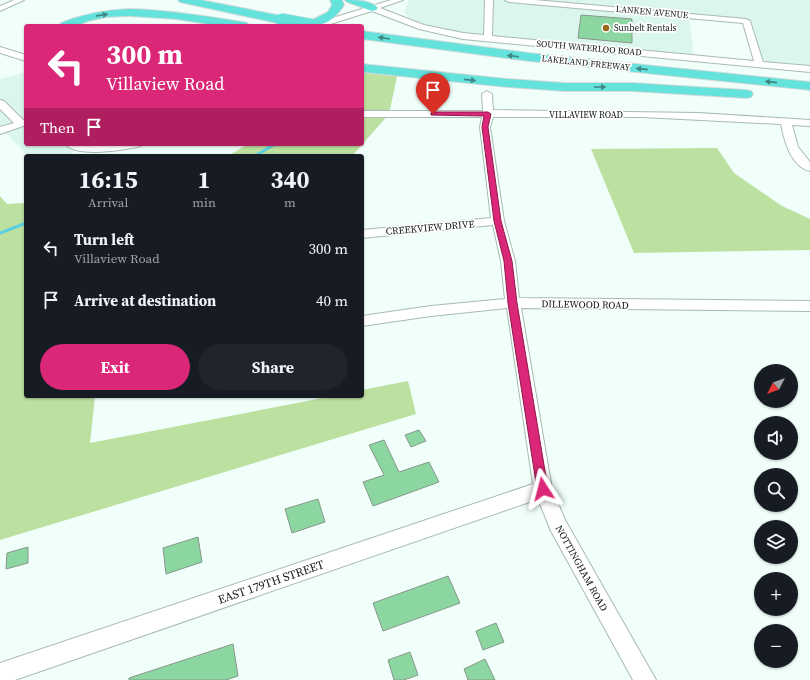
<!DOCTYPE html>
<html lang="en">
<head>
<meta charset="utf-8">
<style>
  body { margin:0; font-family:"Source Serif 4",serif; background:#20242c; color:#f1f3f6; height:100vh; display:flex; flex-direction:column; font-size:15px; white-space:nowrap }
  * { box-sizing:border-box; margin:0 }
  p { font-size:13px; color:#9ea1a6 }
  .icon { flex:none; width:22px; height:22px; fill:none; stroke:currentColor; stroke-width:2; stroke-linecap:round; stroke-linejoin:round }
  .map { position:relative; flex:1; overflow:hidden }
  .sheet { position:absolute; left:24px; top:154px; width:340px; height:244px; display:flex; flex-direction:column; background:#171b24; border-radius:4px; box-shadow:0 1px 3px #0004 }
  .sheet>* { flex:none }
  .hud { position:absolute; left:24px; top:24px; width:340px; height:122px; border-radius:4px; box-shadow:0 1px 3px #0004; background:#db2777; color:#fff; overflow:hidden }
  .needle { width:26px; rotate:228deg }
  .controls { position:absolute; left:754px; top:364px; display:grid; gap:8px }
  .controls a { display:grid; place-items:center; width:44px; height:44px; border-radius:50%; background:#171b24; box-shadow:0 1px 3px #0004; font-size:20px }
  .pin { position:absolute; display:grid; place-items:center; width:34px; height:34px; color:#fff; margin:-41px -17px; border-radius:50% 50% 50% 0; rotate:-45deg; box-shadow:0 0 4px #0007 }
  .pin .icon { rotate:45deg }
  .me { position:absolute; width:44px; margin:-22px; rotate:351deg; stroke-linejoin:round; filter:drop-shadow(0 0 3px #0008) }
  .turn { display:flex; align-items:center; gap:14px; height:84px; padding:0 16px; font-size:18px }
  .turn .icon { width:52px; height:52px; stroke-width:2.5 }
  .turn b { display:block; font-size:28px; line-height:34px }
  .then { display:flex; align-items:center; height:38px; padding:0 16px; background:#0003; gap:8px; font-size:15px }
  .eta { display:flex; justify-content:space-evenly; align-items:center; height:68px; text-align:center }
  .eta b { font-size:24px; font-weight:700; line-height:28px }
  .primary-button { display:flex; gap:8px; margin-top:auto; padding:8px 16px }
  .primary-button a { flex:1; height:46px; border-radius:24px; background:#db2777; color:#fff; font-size:16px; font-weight:700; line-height:46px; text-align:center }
  .primary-button a+a { background:#20242c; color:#f1f3f6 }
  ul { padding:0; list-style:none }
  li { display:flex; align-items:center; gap:12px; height:52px; padding:0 16px }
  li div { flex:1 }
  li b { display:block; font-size:15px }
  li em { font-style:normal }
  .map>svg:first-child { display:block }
</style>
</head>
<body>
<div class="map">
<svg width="810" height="680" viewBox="0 0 810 680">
  <rect width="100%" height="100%" fill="#f0fff9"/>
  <path fill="#dbf7ed" d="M409 0H810V69L759 64 747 21 689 16 694 58 450 34 412 21 404 12Z
    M26 72V144H137L77 147 70 156H28L3 130 0 131V79Z"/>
  <path fill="#bbe0a0" d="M362 68 398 72 389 114 352 156H228L248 144H362Z
    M717 148 734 173 782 206 810 219V250L634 253 591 149Z
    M0 196 7 204 26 203V396H95L90 443 333 396H362V390L408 381 416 414 0 540Z"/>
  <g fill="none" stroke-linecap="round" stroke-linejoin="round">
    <path stroke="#5bcfe2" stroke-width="3" d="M255 156 275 144
      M0 233 26 223"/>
  </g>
  <path fill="#8cd7a1" stroke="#89968b" d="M581 15 632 19V43L578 38Z
    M419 430 426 441 411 447 405 435Z
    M384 440 399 472 429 462 439 482 373 506 363 482 384 475 369 445Z
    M318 499 325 522 292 533 285 509Z
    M198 537 202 562 166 574 163 548Z
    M28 547V563L6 569 7 553Z
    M448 576 460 603 383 631 373 603Z
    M496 623 504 642 483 650 476 631Z
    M233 644 238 676 226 680H129V678Z
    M410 652 418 675 404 680H394L388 660Z
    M485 659 495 680H468L464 669Z"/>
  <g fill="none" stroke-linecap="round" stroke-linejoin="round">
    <g stroke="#a8bab3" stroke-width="2">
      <path id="minor" d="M14 0H24L0 11V6Z
        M391 0H403L380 8 424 25 463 33 484 35 485 0H493L492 36 754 61 743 23 509 2 505 0H535L746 19 750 21 763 62 810 66V72L463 39 419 29 372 11 324 26H312L313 24Z
        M0 47 26 55V61L0 53Z
        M487 91 492 94 493 110 698 113 810 120V126L792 125 798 147 810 162V171C791 167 784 140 781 124L642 117H493L490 127 504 221 515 261 519 298 810 301V311L521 308 552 489 565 520 656 680H633L551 531 538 499 15 680H0V663L533 484 507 308 431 316 362 326V316L431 306 505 299 501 261 493 225 362 238V230L491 218 480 127 482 117H362V111H483L482 94Z
        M0 100 4 101 23 120 26 119V125L0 134V127L14 123 0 109Z
        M65 144H142L141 146C125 150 76 158 65 144Z"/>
    </g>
    <g stroke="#d9dada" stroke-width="2">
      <path id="highway" d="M178 0H201L282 16 286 17 288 20 286 23 282 24 184 3 180 2Z
        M330 0H342L344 5C333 22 324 26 304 26L306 23 328 12 332 5Z
        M345 0C356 0 371 0 378 8L376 10 372 11 347 2Z
        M129 9C167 10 205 16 243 22L247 23 249 26H221L176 19 129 16 106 17 88 21 76 26H59L61 23C83 14 105 10 129 9Z
        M362 31 529 53 810 82V90L529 61 362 39Z
        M362 64 507 79 565 83H632L746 90 751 91 753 94 751 97 746 98 632 91H565L507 87 362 72Z"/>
    </g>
    <use href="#minor" fill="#fff" fill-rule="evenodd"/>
    <use href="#highway" fill="#64e2dc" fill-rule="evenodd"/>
    <g stroke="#d9dada" stroke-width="14" stroke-linecap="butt">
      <path id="highway-bridge" d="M282 20 314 26"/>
    </g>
    <use href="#highway-bridge" stroke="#64e2dc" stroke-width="13"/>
  </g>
  <defs><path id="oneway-solid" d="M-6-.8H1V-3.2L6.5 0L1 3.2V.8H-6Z"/></defs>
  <g fill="#3f8782">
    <use href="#oneway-solid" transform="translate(102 15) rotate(-8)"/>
    <use href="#oneway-solid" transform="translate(384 38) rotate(-171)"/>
    <use href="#oneway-solid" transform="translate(513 56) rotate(-173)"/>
    <use href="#oneway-solid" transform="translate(642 69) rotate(-174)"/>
    <use href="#oneway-solid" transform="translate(470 80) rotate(6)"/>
    <use href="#oneway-solid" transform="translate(771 82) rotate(-174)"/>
    <use href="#oneway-solid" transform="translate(600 87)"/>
  </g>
  <path fill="#db2777" stroke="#8e194d" d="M433 112H488L491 114 488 127 501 221 512 261 517 303 548 489 547 492 543 494 539 492 537 489 508 303 504 261 494 221 482 127 484 116 431 115V113Z"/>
  <circle fill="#99691a" stroke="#fff" stroke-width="1.5" cx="606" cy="28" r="4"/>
  <g text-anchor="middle" stroke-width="3.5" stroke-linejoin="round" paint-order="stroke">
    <g font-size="9" fill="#111815" stroke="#fff">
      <text transform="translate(652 12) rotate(5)" y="3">LANKEN AVENUE</text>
      <text transform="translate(589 48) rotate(5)" y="3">SOUTH WATERLOO ROAD</text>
      <text transform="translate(586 63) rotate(6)" y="3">LAKELAND FREEWAY</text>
      <text x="586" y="118">VILLAVIEW ROAD</text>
    </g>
    <g font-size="9" fill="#111815" stroke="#fff" text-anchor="start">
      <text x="614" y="31">Sunbelt Rentals</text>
    </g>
    <g font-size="10" fill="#111815" stroke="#fff">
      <text transform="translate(430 227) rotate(-5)" y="4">CREEKVIEW DRIVE</text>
      <text transform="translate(585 304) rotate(1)" y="4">DILLEWOOD ROAD</text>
      <text transform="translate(582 568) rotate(61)" y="4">NOTTINGHAM ROAD</text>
    </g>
    <g font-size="12" fill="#111815" stroke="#fff">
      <text transform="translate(271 582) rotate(-19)" y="4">EAST 179TH STREET</text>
    </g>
  </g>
</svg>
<div class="controls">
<a><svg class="needle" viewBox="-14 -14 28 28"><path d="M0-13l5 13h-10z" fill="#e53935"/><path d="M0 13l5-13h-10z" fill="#9ea1a6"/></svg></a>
<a><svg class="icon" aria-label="sound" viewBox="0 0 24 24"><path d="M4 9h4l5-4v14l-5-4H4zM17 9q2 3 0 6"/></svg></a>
<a><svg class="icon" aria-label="search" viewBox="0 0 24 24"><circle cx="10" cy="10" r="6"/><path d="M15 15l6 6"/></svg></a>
<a><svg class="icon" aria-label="layers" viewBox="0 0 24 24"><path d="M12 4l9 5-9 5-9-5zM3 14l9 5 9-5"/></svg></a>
<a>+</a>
<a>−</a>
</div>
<div class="pin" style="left:433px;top:114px;background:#d93025"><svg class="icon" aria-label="arrive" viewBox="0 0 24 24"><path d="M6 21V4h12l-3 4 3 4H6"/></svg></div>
<svg class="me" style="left:543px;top:489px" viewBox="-20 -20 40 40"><path d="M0-17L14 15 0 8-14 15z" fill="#db2777" stroke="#fff" stroke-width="4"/></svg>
<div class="hud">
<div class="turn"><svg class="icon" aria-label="left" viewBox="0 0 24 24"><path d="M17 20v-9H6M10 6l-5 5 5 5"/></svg><div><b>300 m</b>Villaview Road</div></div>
<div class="then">Then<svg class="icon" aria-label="arrive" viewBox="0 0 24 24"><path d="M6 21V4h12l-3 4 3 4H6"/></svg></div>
</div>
<section class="sheet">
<div class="eta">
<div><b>16:15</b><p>Arrival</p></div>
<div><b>1</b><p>min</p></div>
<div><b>340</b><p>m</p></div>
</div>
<ul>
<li><svg class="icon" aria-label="left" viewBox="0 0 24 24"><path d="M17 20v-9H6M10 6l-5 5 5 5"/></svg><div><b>Turn left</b><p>Villaview Road</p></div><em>300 m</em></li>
<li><svg class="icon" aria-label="arrive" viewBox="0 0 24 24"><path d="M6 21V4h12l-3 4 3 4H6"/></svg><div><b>Arrive at destination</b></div><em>40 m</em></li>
</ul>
<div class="primary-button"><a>Exit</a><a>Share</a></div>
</section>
</div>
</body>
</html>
